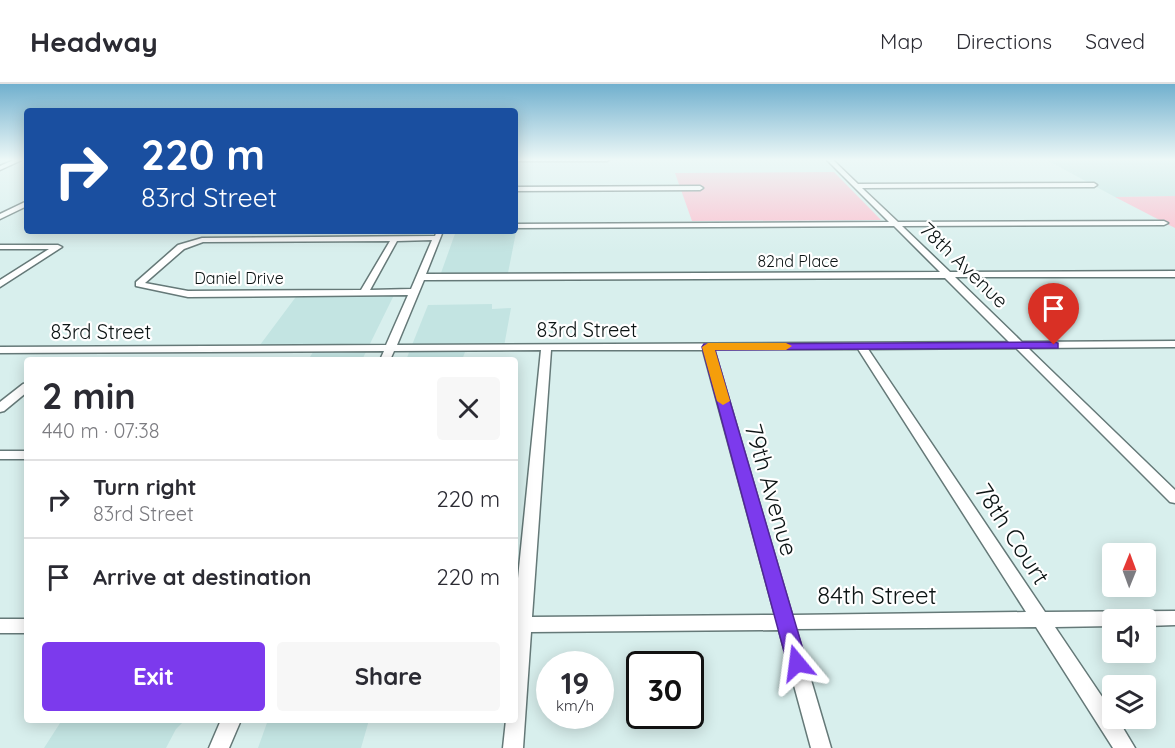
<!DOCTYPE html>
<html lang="en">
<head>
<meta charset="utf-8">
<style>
  body { margin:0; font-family:Quicksand,sans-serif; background:#f7f7f7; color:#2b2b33; height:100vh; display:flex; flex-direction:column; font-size:22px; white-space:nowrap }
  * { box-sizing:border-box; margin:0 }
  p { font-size:20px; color:#7c7c81 }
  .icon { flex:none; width:33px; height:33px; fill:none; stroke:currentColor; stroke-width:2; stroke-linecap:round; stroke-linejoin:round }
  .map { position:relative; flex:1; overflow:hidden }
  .side { position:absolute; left:24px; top:273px; width:494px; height:366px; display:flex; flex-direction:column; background:#fff; border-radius:6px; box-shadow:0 3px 15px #0003 }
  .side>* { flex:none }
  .banner { position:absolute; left:24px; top:24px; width:494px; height:126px; border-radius:6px; box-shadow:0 3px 15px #0003; background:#1a4fa0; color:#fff; overflow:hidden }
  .needle { width:39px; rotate:1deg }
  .buttons { position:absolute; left:1102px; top:459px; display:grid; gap:12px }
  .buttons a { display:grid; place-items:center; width:54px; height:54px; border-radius:6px; background:#fff; box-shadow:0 3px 15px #0003; font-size:30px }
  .speed { position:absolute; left:536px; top:567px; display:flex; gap:12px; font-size:30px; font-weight:700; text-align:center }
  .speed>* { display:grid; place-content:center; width:78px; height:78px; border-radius:50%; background:#fff; box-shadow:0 3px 15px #0003; line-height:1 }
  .speed small { font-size:15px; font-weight:400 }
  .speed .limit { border:3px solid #111; border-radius:9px; background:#fff; color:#111 }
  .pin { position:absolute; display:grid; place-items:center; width:51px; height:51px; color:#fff; margin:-62px -26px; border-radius:50% 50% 50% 0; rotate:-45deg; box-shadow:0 0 6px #0007 }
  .pin .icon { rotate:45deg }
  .me { position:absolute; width:66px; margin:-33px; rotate:344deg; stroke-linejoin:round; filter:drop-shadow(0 0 4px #0008) }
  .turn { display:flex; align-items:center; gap:21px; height:126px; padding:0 18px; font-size:27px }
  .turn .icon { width:78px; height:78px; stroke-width:2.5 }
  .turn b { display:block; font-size:42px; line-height:51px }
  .round { display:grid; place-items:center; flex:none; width:63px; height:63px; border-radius:6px; background:#f7f7f7 }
  .head { display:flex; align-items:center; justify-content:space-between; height:102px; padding:0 18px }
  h1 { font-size:36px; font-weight:700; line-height:45px }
  .cta { display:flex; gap:12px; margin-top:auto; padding:12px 18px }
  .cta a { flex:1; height:69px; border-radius:6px; background:#7c3aed; color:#fff; font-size:24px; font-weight:700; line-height:69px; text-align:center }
  .cta a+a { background:#f7f7f7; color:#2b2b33 }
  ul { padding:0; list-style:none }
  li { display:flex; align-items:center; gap:18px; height:78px; padding:0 18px; border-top:2px solid #e1e1e2 }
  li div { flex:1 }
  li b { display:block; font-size:22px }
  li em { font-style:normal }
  header { display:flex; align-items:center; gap:36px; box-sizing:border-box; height:84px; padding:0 30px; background:#fff; border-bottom:2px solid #e1e1e2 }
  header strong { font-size:28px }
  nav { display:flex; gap:33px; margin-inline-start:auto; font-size:21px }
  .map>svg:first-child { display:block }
</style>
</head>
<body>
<header>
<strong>Headway</strong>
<nav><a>Map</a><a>Directions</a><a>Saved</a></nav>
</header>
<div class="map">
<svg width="1175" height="664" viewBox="0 0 1175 664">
  <rect width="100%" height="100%" fill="#d8efed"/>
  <path fill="#c3e4e2" d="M1045 75H1175V112L1115 113Z
    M515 138H518L508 189H441L456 147H514Z
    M395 209 362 276H308L315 265H257L298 210Z
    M492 220V225L511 224 503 268H465L462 276H406L428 221Z
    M62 636H185L176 645 166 664H44Z
    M268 636H369L361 664H258Z"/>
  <path fill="#fdbece" d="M834 88 881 136 692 137 675 89Z
    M1175 112V144L1115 113Z"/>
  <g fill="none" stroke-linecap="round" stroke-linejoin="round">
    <g stroke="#657978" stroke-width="3">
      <path id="minor" d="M16 75H24L0 86V82Z
        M514 75H610L607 77H514Z
        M826 75H832L858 100 1094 99 1097 101 1094 103 862 104 898 138 1164 137 1168 139 1164 141 902 142 950 188 1175 187V193H955L1022 258 1175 257V263L1028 264 1175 406V419L1170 418 1016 264 868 265 1045 528 1175 527V541L1146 542V536H1113V542L1055 543 1113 629V634H1117L1135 664H1113L1036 543 796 545 831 664H811L779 546 531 548 523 664H503L506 636H514V534L541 266 394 267 390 276H380L384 267 0 269V263L386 261 408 211 188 213 136 202V198L178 161 202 154 435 152 437 147H443L426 190 940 188 894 142 514 144V140L889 138ZM432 156 411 205 370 206 397 157ZM390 157 361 206 188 207 145 199 184 165 203 158ZM945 194 1009 258 397 261 424 196ZM714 265H858L1026 528 792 531ZM551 266H703L775 531 532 533Z
        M514 103 700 102 703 104 700 106 514 107Z
        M27 117V122L0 135V130Z
        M0 161H58L62 163 0 203V196L49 165H0Z
        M27 299V308L4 327 0 328V318L23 300Z
        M0 367H27V375H0Z
        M0 535H27V549H0Z
        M221 636H241L229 664H209Z"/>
    </g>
    <use href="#minor" fill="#fff" fill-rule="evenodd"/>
  </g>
  <linearGradient id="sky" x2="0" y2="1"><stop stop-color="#71b0ce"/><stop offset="0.45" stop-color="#edf8f7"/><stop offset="1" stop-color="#edf8f7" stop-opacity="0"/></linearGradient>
  <rect width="1175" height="168" fill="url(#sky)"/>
  <path fill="#7c3aed" stroke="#51269a" stroke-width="1.5" d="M1054 258 1058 259V264L715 266 807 579 804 586 797 589 789 586 702 263 704 260Z"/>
  <path fill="#f59e0b" d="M708 259H786L792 262 786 266H715L730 317 723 321 717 317 702 263Z"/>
  <g text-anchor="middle" stroke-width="4.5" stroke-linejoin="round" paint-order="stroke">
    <g font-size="16" fill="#0c1414" stroke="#fff">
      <text x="798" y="183">82nd Place</text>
      <text x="239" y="200">Daniel Drive</text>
    </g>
    <g font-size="20" fill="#0c1414" stroke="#fff">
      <text transform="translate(964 181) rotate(44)" y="7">78th Avenue</text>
      <text x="587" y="253">83rd Street</text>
      <text x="101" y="255">83rd Street</text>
    </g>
    <g font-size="24" fill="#0c1414" stroke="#fff">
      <text transform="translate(771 406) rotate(74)" y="8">79th Avenue</text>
      <text transform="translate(1012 450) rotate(57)" y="8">78th Court</text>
      <text x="877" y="520">84th Street</text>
    </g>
  </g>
</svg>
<div class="buttons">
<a><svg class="needle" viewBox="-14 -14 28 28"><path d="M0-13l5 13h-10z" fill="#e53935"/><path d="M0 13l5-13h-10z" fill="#7c7c81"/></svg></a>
<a><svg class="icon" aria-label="sound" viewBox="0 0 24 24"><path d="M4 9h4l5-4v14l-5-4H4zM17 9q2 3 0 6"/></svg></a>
<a><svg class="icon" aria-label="layers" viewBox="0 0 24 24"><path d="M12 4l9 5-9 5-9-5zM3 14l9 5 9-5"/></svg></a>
</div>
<div class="speed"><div>19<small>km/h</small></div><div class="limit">30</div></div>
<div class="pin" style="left:1054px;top:261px;background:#d93025"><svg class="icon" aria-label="arrive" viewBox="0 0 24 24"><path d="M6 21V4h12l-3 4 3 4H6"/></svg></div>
<svg class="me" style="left:797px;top:579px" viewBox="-20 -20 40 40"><path d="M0-17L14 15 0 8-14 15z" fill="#7c3aed" stroke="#fff" stroke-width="4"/></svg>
<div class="banner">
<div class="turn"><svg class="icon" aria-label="right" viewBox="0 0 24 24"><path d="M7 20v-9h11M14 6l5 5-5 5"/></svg><div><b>220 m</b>83rd Street</div></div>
</div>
<section class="side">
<div class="head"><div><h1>2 min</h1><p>440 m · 07:38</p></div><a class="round"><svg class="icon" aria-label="close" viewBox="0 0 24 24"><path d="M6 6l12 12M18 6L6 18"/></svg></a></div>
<ul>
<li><svg class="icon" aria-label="right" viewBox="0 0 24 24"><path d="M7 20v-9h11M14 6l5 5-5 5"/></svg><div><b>Turn right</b><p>83rd Street</p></div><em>220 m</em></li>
<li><svg class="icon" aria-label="arrive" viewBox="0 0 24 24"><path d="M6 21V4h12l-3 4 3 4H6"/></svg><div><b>Arrive at destination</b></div><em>220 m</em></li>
</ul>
<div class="cta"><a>Exit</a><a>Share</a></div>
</section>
</div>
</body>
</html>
